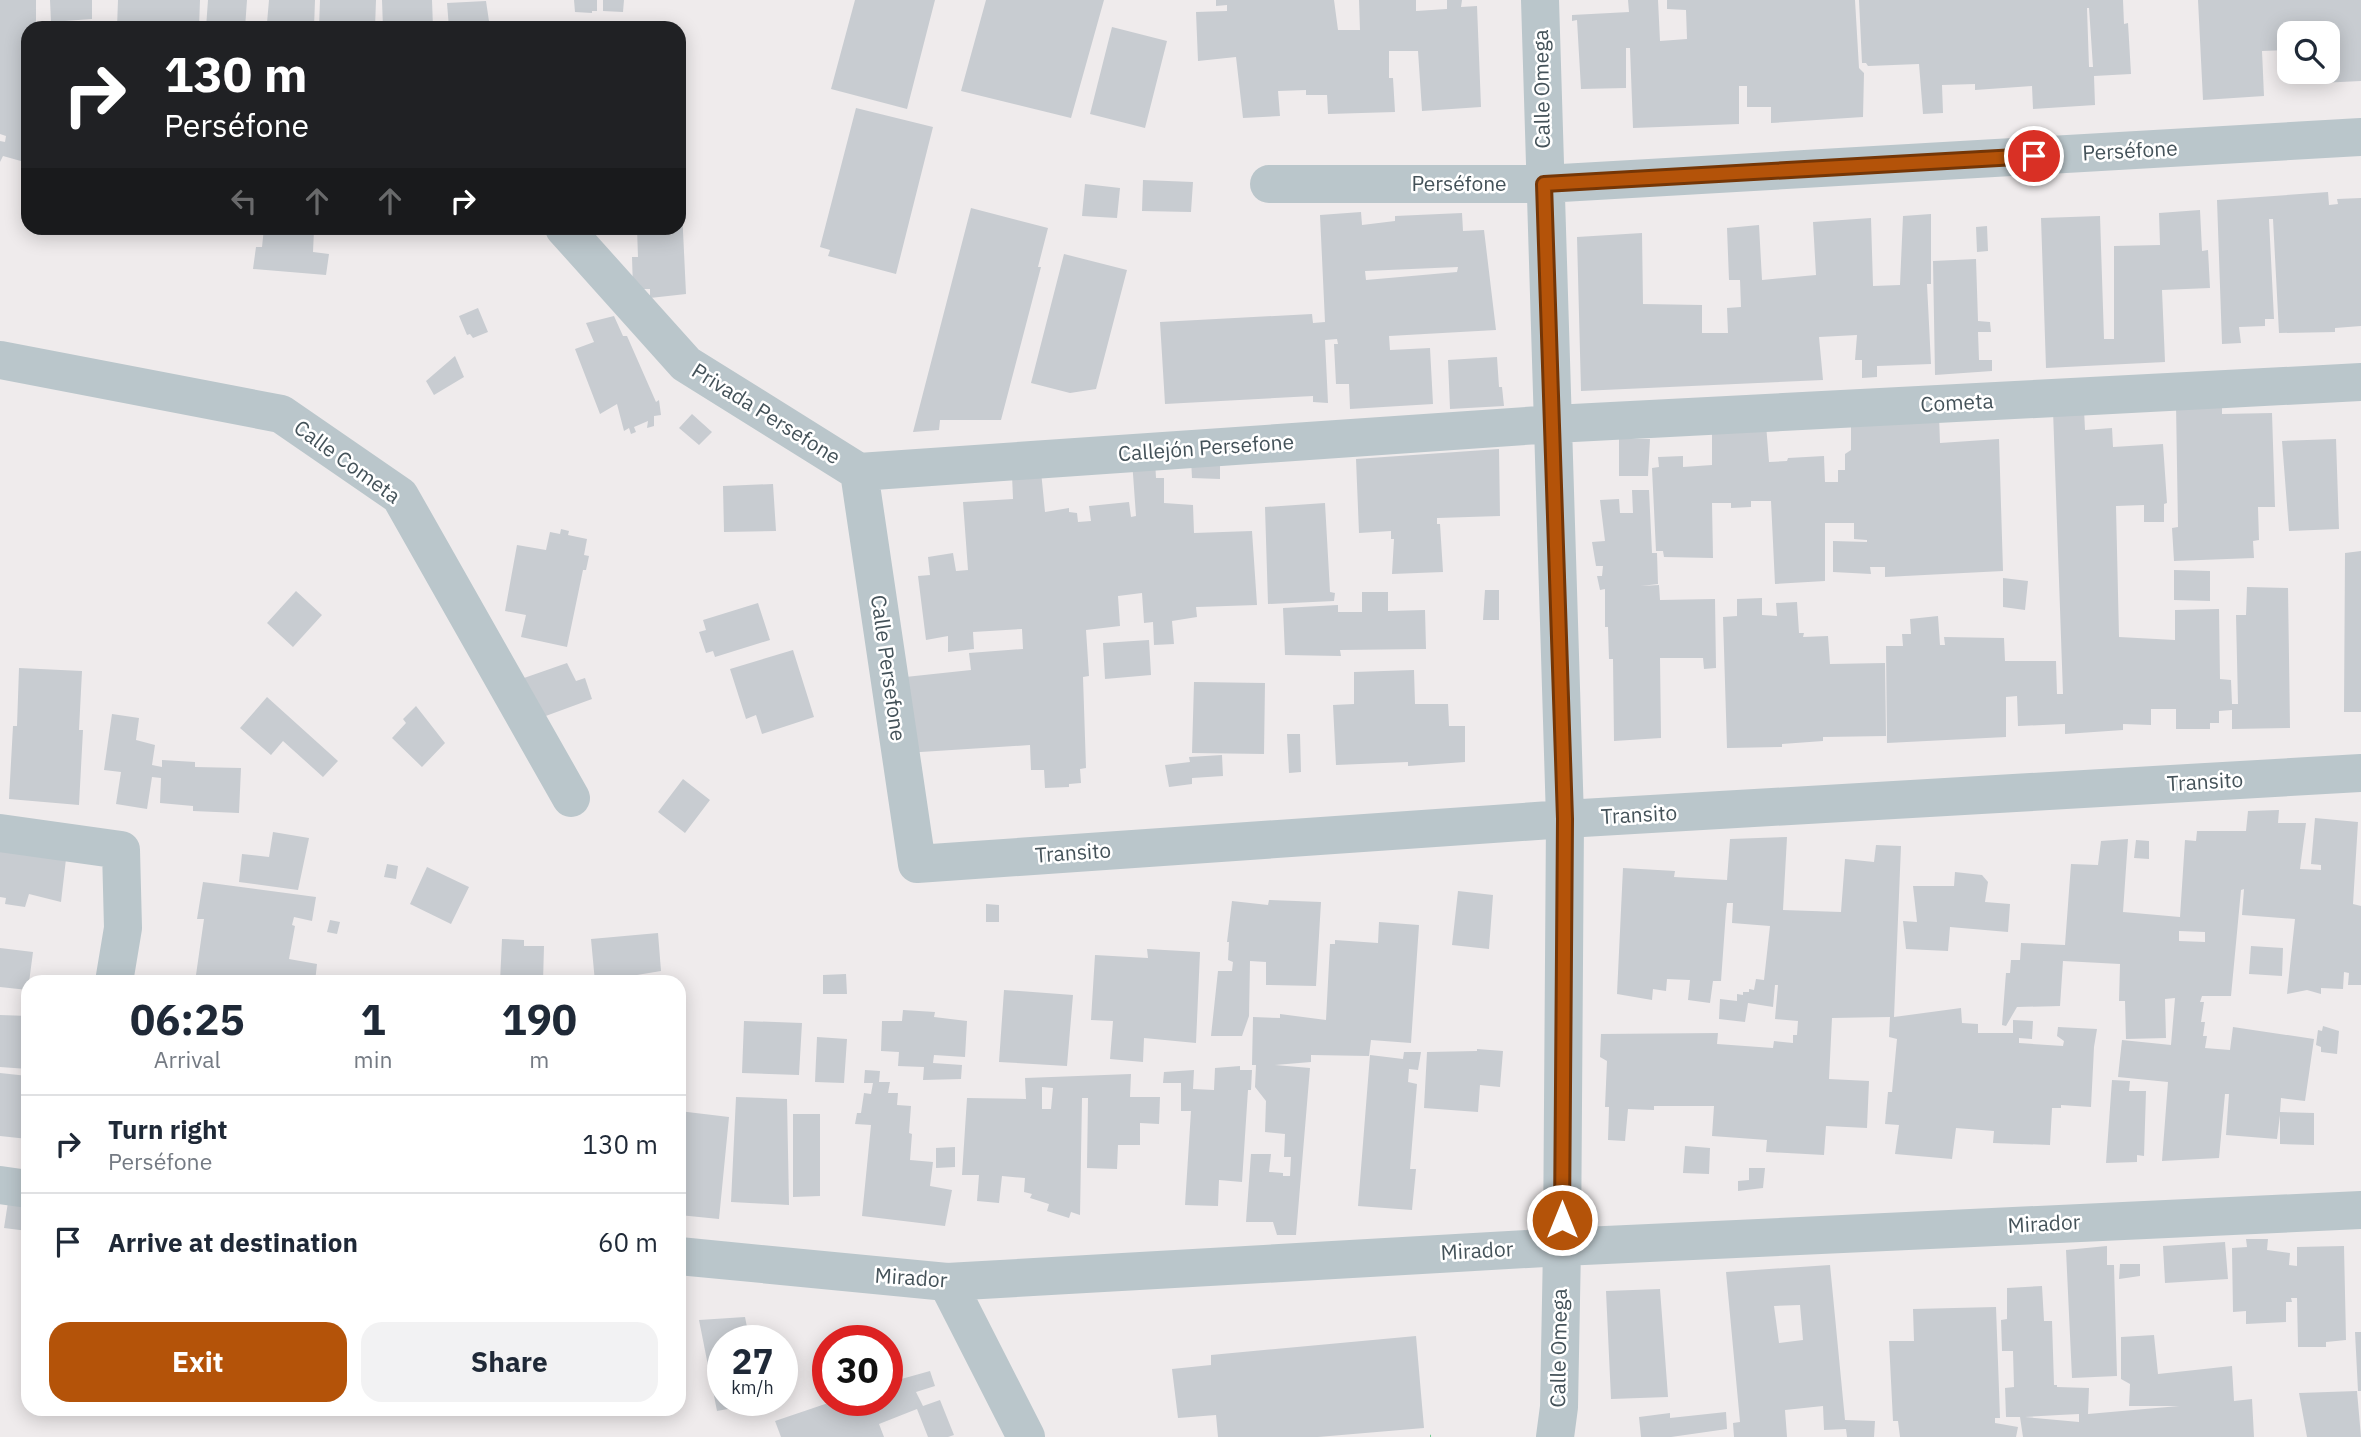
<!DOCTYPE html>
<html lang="en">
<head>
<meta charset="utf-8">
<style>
  body { margin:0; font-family:"IBM Plex Sans",sans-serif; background:#f2f2f3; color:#1f2937; height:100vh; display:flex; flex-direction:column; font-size:26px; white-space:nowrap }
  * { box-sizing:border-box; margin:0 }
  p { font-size:23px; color:#747a83 }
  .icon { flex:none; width:38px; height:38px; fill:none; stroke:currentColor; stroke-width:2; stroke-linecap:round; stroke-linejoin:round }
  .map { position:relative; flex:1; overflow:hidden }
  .sheet { position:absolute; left:21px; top:975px; width:665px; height:441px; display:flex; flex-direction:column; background:#fff; border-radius:21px; box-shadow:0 4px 18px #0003 }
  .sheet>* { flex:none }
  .hud { position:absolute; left:21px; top:21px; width:665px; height:214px; border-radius:21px; box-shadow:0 4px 18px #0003; background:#202124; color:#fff; overflow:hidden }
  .controls { position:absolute; left:2277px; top:21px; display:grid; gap:14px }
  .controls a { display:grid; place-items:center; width:63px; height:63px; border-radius:14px; background:#fff; box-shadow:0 4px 18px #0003; font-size:35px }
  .speed { position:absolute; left:707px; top:1325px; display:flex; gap:14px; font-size:35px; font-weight:700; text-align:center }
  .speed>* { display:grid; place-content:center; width:91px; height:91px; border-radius:50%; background:#fff; box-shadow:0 4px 18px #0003; line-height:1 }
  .speed small { font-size:18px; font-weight:400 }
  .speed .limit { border:10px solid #d22; background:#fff; color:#111 }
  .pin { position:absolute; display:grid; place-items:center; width:60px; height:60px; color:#fff; margin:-30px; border:4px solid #fff; border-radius:50%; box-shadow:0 2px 7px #0007 }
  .me { position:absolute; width:77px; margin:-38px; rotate:0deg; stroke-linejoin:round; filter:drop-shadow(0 0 5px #0008) }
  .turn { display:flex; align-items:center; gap:24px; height:147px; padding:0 28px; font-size:32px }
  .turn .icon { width:91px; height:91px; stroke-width:2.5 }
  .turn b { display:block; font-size:49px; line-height:60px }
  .lanes { display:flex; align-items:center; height:66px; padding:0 28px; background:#0003; justify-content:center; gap:35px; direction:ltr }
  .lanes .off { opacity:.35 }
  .eta { display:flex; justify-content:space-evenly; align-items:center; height:119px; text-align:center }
  .eta b { font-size:42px; font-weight:800; line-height:49px }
  .cta { display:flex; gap:14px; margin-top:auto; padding:14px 28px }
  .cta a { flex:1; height:80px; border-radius:21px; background:#b45309; color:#fff; font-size:28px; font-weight:800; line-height:80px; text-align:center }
  .cta a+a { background:#f2f2f3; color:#1f2937 }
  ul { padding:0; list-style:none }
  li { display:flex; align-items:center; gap:21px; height:98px; padding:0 28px; border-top:2px solid #e0e1e3 }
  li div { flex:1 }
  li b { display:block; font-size:26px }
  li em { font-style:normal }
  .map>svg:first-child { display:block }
</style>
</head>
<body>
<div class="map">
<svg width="2361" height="1437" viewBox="0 0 2361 1437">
  <rect width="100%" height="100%" fill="#efebec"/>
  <path fill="#c8ccd1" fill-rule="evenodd" d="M0 0H36V28H28V163L3 156 0 162V141L5 142 6 136 0 134Z
    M50 0H92V19L51 22Z
    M118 0H200L199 28H117Z
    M208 0H247L245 28H206Z
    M269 0H315L314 28H270L267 23Z
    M320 0H376L375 28H319Z
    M382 0H432L433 28H383Z
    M574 0H597V11H592V13L575 12Z
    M603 0H624L623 12 603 11Z
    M855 0H935L907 109 831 89Z
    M986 0H1104L1071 118 961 91Z
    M1216 0H1334L1338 30H1360L1359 0H1416V11L1447 9V0H1462L1461 7 1477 6 1481 107 1422 111 1418 51H1389V78H1393L1395 112 1328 114 1327 95H1306V90L1278 91 1280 116 1243 118 1236 57 1198 61 1196 12 1227 11V5L1216 6Z
    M1628 0H1658L1660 41 1687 39 1686 10 1667 9V0H1855L1859 68 1864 73 1863 117 1771 123V107H1747V86H1739V124L1633 128 1630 48H1626V88L1581 89 1577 20 1572 21V15L1629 12Z
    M1859 0H2123L2124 24 2128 23 2131 74 2094 76 2095 105 2033 109 2032 86 1975 90V84L1942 85 1943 113 1923 114 1919 64 1868 66 1866 63H1862ZM2087 8H2089L2093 67H2089Z
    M2198 0H2361V81L2320 83V72H2328V33H2289V50L2262 51 2264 96 2203 100Z
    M486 1 490 28H449L447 3Z
    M1112 27 1167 41 1145 128 1090 114Z
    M856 108 933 127 896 274 828 256 830 250 820 247Z
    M1143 180 1193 182 1191 212 1142 211Z
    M1085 184 1120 188 1117 218 1082 216Z
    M2328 192 2329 205 2338 204 2337 199 2361 198V326L2335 328V332L2279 333 2273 219H2269L2274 319H2265V326L2239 327 2241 343 2222 344 2217 200Z
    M971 208 1048 228 1038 267H1041L1001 420H940L939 430 913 432Z
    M682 210 686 294 650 298V289H633L632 257H638L637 228H679V213Z
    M2200 210 2202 251 2208 250 2210 288 2162 290 2165 362 2046 368 2041 218 2100 216 2104 339H2114V246L2160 245 2159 213Z
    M1361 212 1362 225 1395 221V216L1462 213 1463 231 1484 230 1496 330 1389 336 1390 350 1430 348 1433 404 1350 409 1349 384H1336L1334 344H1338L1337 339 1325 340 1328 403 1313 402V396L1165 404 1160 322 1312 314 1313 323 1325 322 1320 215ZM1458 267 1457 272 1366 280 1365 271Z
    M1931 214V284H1927L1931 364 1877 366V377L1862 378V360H1855L1857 335 1819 337 1823 380 1581 391 1577 237 1642 233 1643 304 1702 305V333H1728L1727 308 1741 307 1740 280H1729L1727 228 1759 225 1762 280 1816 275 1813 222 1871 218 1873 286 1900 285 1903 216Z
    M1987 226 1988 251 1977 252 1976 227Z
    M264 228 314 230 313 252 329 254 326 275 253 269 256 247H262Z
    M1064 254 1127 270 1096 389 1070 393 1031 383Z
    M1976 259 1978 321 1990 322 1991 332H1978L1979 360H1992V371L1935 375 1933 261Z
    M478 308 488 332 473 338 470 334 467 335 459 316Z
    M614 316 623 336H627L656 402 659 400 661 415 654 416V426L647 428 648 421 634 427 636 432 631 434 629 428 624 431 617 404 600 414 575 349 594 342 586 323Z
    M455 356 464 377 434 395 426 381Z
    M1497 357 1499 387H1502L1504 406 1450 409 1448 360Z
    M2222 403V414L2272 413 2275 507H2258L2259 540 2253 541 2254 558 2174 561 2172 528 2178 527 2176 404Z
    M2084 409 2085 430 2112 428 2113 447 2163 444 2167 503 2164 504V522H2144V505L2116 506 2119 637 2175 640V610L2219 609 2220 679 2231 680 2232 704H2238L2236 615H2246L2247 587 2288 588 2290 728 2232 729V710L2219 711V723H2210V729H2176V709H2151V725L2123 724V730L2065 734V724L2018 726 2017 696 2006 697V737L1887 743 1886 646H1903L1902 634H1911L1910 619 1938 616 1940 645H1945L1944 637 2004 638 2005 661H2056L2057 694H2063L2053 410Z
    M692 414 712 432 699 445 679 428Z
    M1939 415 1940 443 1999 439 2003 571 1885 577V567H1870L1871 574 1833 572V541L1867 542V540L1854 539V523H1825V581L1775 584 1771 501H1751V507L1731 508V503H1712L1713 558 1664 557 1663 551H1656L1652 468 1659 467 1658 457 1683 456V467L1712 465V427L1766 424 1769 462 1787 461 1788 458 1824 456 1825 482H1838V470H1845V454L1851 450V421Z
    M1619 439H1650L1648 476H1619Z
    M2336 439 2339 529 2289 531 2282 441Z
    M1499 449 1500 516 1437 518V524H1440L1443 572 1392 574 1394 539H1391V531L1359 533 1356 459Z
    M1220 458V479L1192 478 1191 459Z
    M1132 460H1155L1156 478H1164V503L1193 505 1194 533 1252 531 1257 605 1196 607 1197 617 1172 621 1174 644 1154 645 1153 622 1144 623 1142 593 1118 596 1120 626 1086 630 1089 676 1083 677 1086 768 1080 769 1081 783 1069 784V787L1045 788 1044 770H1031L1030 745 905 753 896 678 971 670 969 653 1023 649 1022 629 973 632 974 649 948 652V636L926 640 918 576 930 575 928 557 953 553 956 571 968 570 963 502 1013 499 1012 475 1041 471 1045 512 1069 508V512L1077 513 1078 522 1091 521 1089 506 1129 502 1131 517 1136 516Z
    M773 484 776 531 724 532 723 486Z
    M1632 490H1649L1652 553H1657L1658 584 1641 586 1659 585 1660 600 1715 599 1716 668 1704 669 1703 658H1660L1661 738 1614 741 1613 659H1609L1608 627H1605V589L1600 590 1597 576H1602L1603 566H1596L1592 542 1605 541 1600 500 1619 499 1620 513H1633Z
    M1325 503 1330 592 1335 593 1334 601 1268 604 1265 507Z
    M561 529 569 531 568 535 587 539 584 555 589 556 586 570H583L567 647 521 637 526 615 505 611 517 545 546 550 550 532 560 534Z
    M2361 551V712H2344L2345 553Z
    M2174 570 2210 571V601L2174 600Z
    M2003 578 2028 581 2025 610 2003 607Z
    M1485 590H1499V620H1483Z
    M296 591 322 615 293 647 267 623Z
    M1362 592H1388V611L1425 610 1426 649 1340 650 1341 656 1285 655 1283 608 1338 605V612H1362Z
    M1762 598V615L1777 616 1776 603 1797 602 1799 633H1804L1803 637 1828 636 1830 664 1885 663 1886 736 1823 737V741L1782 744V747L1727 748 1723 617 1737 616V599Z
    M758 603 770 640 715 657 713 651 706 653 699 632 706 630 703 620Z
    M1149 640 1151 675 1105 679 1103 643Z
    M793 650 814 717 762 734 756 715 746 719 730 669Z
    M567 663 576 681 585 678 592 699 543 717 524 678Z
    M19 668 82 671 79 730H83L79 805 9 799 13 726H17Z
    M1414 670 1415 704H1448L1449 726H1465V762L1408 766V762L1336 765 1333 705 1354 704V672Z
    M1194 682 1265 683 1264 754 1192 753Z
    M267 697 338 761 323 777 283 741 271 755 240 728Z
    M416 706 445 743 422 767 392 738 406 723 403 719Z
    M112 714 139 718 136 740 155 745 152 765 162 767V760L195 762V767L241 768 239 813 193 811V806L160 803 161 778 152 777 147 809 116 804 121 772 104 770Z
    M1287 734H1300L1301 772 1289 773Z
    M1222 755 1223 776 1192 778V784L1169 787 1165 765 1190 762 1189 757Z
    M683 779 710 800 685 833 658 812Z
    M2279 810 2278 823H2306L2300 869 2321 870V865L2311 864 2315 818 2358 822 2353 904 2361 906V985H2348L2349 973 2344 972 2343 989 2321 988V994L2307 990 2287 994 2295 919 2242 915 2244 889 2241 890 2231 996H2202L2200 1002H2204L2201 1022H2205L2203 1036H2207L2205 1048 2230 1050 2233 1027 2314 1039 2305 1101 2281 1098 2280 1112 2314 1113V1145L2280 1144V1115L2277 1139 2226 1135 2229 1094H2225L2219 1158 2162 1161 2168 1082 2118 1077 2122 1040 2171 1045 2175 998 2165 999 2166 1038 2126 1039 2125 1001H2119L2120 964 2063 961 2060 1006 2017 1007 2006 1026 2002 1025 2006 973H2010L2011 960H2020L2021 943 2065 945 2071 864 2098 865 2101 841 2128 839 2123 912 2180 917 2185 840 2196 841 2197 831H2246L2248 811ZM2179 931 2205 932V942L2179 941Z
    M273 832 309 838 298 890 239 882 242 854 269 857Z
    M1787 837 1783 910 1841 912 1845 859 1874 862 1876 845 1901 846 1894 1017 1961 1008 1962 1023 1978 1024V1033H2013V1020L2033 1021 2032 1039 2019 1038V1043L2063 1046 2064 1041 2057 1036 2058 1027 2097 1029 2094 1047 2091 1107 2061 1105V1108H2052L2050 1145 1993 1143 1994 1131 1956 1128 1952 1159 1895 1154 1899 1125 1885 1124 1888 1092H1892L1897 1039 1889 1037 1890 1017 1832 1018 1829 1079 1869 1081 1867 1128 1826 1126 1824 1155 1766 1152 1767 1140 1712 1136 1714 1106H1654V1110L1628 1109 1625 1141 1608 1140 1609 1107H1605L1607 1061 1600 1057 1601 1034 1718 1033 1717 1044 1773 1048 1774 1041 1793 1043V1035H1797L1798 1021 1775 1019 1778 985H1775L1773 1007 1748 1003 1745 1022 1719 1019 1720 999 1737 1001V994L1743 995V992H1749V989L1754 990 1756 979 1764 980 1770 926 1732 923 1733 903H1727L1726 911 1721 981H1713L1710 1003 1688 1000 1690 980 1667 979 1666 991 1653 989 1652 1000 1617 994 1623 868 1675 871 1674 877 1727 880 1730 839Z
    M2136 840 2149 841V859L2134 858Z
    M0 846 66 859 61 902 29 894 25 907 5 904 6 898 0 897Z
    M387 864 398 866 396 879 384 877Z
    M427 867 469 887 451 924 410 904Z
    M1955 872 1982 875 1988 882 1985 902 2010 904 2008 932 1950 927 1948 951 1906 949 1903 921 1917 922 1913 886H1954Z
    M203 882 316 897 312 921 294 917 292 925 295 926 289 959 317 964 315 982H195L204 919H197Z
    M1458 891 1493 895 1489 949 1452 945Z
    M1269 900 1321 902 1316 986 1266 985V962L1250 961 1249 1016 1242 1036H1211L1218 971H1232L1233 962 1228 960 1229 942H1227L1232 901 1268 905Z
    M986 904 999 905V922H986Z
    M330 920 340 922 337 934 327 932Z
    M1379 922 1419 925 1411 1043 1371 1040 1369 1056 1311 1055V1062L1275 1065 1310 1068 1296 1235H1277L1273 1222H1246L1251 1154H1271L1269 1172 1283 1173V1176H1290L1291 1157H1284L1285 1134 1265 1132 1266 1101 1255 1087 1256 1065H1252L1253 1017 1280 1018V1014L1326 1020 1330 944H1335V940L1378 943Z
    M658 933 661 971 595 982 591 939Z
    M502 939 524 940V946H544L543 982H500Z
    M2251 946 2283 948 2282 976 2249 974Z
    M0 948 33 952 28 990 0 987Z
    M1147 949 1200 952 1196 1043 1144 1038 1143 1062 1110 1059 1113 1021 1091 1020 1095 955 1148 958Z
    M846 974 847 994H823V975Z
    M1004 990 1073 995 1067 1066 999 1062Z
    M903 1010 935 1012 934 1017 967 1021 965 1057 934 1055 933 1063 962 1065 961 1079 923 1080 924 1067 898 1066 899 1052 881 1051 882 1021H902Z
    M0 1015 28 1016V1069L0 1067Z
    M744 1021 802 1023 799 1075 742 1073Z
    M2323 1026 2339 1031 2337 1054 2321 1052V1047L2316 1045 2318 1030 2322 1031Z
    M817 1037 847 1039 844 1083 815 1082Z
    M1477 1049 1503 1051 1500 1087 1480 1085 1478 1112 1424 1108 1427 1052 1477 1051Z
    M1404 1052H1421L1418 1070 1409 1069 1408 1082 1417 1084 1410 1169H1416L1412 1210 1358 1206 1370 1055 1403 1059Z
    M1240 1066V1070H1252L1251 1090H1248L1247 1105 1242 1182 1219 1180 1218 1206 1185 1205 1191 1111H1181V1083H1163L1164 1072 1194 1070 1193 1089 1214 1090 1215 1068Z
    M865 1070 880 1071 879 1082H890L888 1093H898L897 1105 911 1106 909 1133 912 1134 910 1160 933 1162 930 1186 952 1190 945 1226 862 1216 871 1125 855 1124 857 1113H861L864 1093 871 1094 873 1083H864Z
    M0 1073 28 1076V1139L0 1136Z
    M1131 1074 1130 1097H1160L1159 1124 1140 1123V1145H1118L1117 1169 1087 1168 1088 1098H1082L1080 1215 1071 1212 1069 1218 1047 1211 1049 1204 1030 1198 1032 1194 1024 1192 1025 1178 1002 1176 999 1203 977 1201 979 1175H962L967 1098 1026 1099 1025 1078ZM1042 1087 1053 1088 1051 1109H1042Z
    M2112 1080 2130 1081 2129 1091H2146L2144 1156 2137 1155V1162L2106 1163Z
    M736 1097 787 1099 789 1205 731 1202Z
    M679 1111 729 1117 719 1219 679 1215Z
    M793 1114H820V1196L793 1197Z
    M1685 1146 1710 1148 1709 1174 1683 1173Z
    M955 1147V1167L936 1168V1148Z
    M1749 1168H1765L1763 1188 1738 1191V1181L1749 1180Z
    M8 1202 28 1204V1231L4 1228Z
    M2246 1239H2268L2267 1250 2290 1253 2289 1265 2297 1266V1247L2344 1246 2346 1340 2326 1342V1347H2298L2297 1298H2291L2292 1302H2286V1322L2246 1324V1311L2233 1312 2232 1248 2247 1247Z
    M2225 1242 2228 1279 2165 1283 2163 1246Z
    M2107 1246V1265H2114L2117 1376 2072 1378 2066 1250Z
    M2120 1264H2140V1276L2119 1279Z
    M1830 1265 1845 1420 1875 1421 1874 1437H1847L1846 1429 1824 1430 1823 1406 1785 1410 1787 1437H1734L1733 1423 1740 1422 1726 1272ZM1800 1305 1803 1340 1779 1343 1774 1306Z
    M2042 1286 2044 1321H2052L2054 1385H2057V1387L2089 1388 2088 1414 2179 1406H2129L2130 1384 2121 1379V1337L2154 1335 2158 1374 2232 1366 2234 1401 2252 1399 2254 1437H2023L2020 1417H2006L2005 1388 2014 1387 2013 1351H2002L2001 1320 2007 1319V1288ZM2079 1414V1422L2025 1417 2059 1415Z
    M1660 1289 1668 1397 1611 1399 1606 1291Z
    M1996 1307 2000 1418H1995V1423L2018 1427 2016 1437H1900L1898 1421H1893L1889 1341H1914L1913 1309Z
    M745 1317 748 1332 759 1334 760 1340H723V1400L770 1401 717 1411 699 1320Z
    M2355 1332H2361V1391H2358Z
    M1416 1336 1424 1428 1318 1437H1218L1216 1415 1178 1418 1172 1369 1211 1365V1355Z
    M930 1371 935 1386 916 1392 923 1406 940 1400 954 1435 948 1437H928L917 1409 879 1424 884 1437H781L775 1421 837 1400H887V1383Z
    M2357 1391 2361 1437H2307L2299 1393Z
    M574 1409H600L598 1416 573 1412Z
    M1726 1412 1727 1429 1671 1437H1641L1639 1417 1670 1413V1418Z"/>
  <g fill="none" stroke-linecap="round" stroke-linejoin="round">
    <path stroke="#71cb90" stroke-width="4.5" stroke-dasharray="5 3.5" stroke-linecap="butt" d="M1430 1437H1431"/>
    <path stroke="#bac6cb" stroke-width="38" d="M1540 0 1565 819 1562 1247 1559 1407 1555 1437
      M1269 184H1544L2361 137
      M564 228 686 364 859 472
      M0 360 281 414 400 496 571 798
      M859 472 917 864 1565 819 2361 773
      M859 472 1554 424 2361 382
      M0 833 121 850 123 928 114 982
      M0 1185 28 1189
      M679 1256 947 1282 1562 1247 2361 1210
      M947 1282 1026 1437"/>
  </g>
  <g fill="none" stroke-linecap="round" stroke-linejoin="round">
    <g stroke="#753606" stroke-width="18">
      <path id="route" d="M1562 1220 1565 819 1544 184 2034 156"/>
    </g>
    <use href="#route" stroke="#b45309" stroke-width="12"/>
  </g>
  <g text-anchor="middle" stroke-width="5" stroke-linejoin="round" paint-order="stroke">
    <g font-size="21" fill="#445259" stroke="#fff">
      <text transform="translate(1542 89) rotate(-91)" y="7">Calle Omega</text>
      <text transform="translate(2130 151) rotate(-3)" y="7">Perséfone</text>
      <text x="1459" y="191">Perséfone</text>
      <text transform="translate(1957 403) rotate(-3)" y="7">Cometa</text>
      <text transform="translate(766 414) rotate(32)" y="7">Privada Persefone</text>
      <text transform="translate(1206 448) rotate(-4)" y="7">Callejón Persefone</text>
      <text transform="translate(347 462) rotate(36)" y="7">Calle Cometa</text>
      <text transform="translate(888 668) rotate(82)" y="7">Calle Persefone</text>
      <text transform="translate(2205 782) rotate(-3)" y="7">Transito</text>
      <text transform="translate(1639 815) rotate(-3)" y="7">Transito</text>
      <text transform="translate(1073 853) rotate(-4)" y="7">Transito</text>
      <text transform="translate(2044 1224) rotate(-3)" y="7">Mirador</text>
      <text transform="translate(1477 1251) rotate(-3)" y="7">Mirador</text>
      <text transform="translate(911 1278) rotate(4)" y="7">Mirador</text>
      <text transform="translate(1559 1348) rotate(-89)" y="7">Calle Omega</text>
    </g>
  </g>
</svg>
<div class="controls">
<a><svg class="icon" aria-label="search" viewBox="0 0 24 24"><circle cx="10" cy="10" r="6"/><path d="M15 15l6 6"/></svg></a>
</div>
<div class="speed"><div>27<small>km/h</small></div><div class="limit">30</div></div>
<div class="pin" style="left:2034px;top:156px;background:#d93025"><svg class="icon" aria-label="arrive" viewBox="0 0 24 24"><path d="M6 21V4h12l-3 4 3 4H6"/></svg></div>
<svg class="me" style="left:1562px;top:1220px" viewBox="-20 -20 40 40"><circle r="17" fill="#b45309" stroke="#fff" stroke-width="3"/><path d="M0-11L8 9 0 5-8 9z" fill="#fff"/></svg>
<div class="hud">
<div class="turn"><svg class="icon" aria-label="right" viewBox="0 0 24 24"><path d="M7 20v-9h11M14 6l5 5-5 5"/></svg><div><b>130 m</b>Perséfone</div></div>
<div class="lanes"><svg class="icon off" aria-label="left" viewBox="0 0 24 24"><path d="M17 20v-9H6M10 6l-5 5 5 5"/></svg><svg class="icon off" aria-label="ahead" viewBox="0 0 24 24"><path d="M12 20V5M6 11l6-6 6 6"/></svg><svg class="icon off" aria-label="ahead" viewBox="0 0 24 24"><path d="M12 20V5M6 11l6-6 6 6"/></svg><svg class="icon" aria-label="right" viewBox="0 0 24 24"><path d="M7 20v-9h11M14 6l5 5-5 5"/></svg></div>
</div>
<section class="sheet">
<div class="eta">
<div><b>06:25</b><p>Arrival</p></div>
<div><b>1</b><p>min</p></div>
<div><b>190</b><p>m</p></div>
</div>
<ul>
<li><svg class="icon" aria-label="right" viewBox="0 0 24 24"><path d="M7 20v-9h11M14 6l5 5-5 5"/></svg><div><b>Turn right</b><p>Perséfone</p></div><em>130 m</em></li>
<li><svg class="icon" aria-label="arrive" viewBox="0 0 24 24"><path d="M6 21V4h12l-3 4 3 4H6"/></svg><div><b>Arrive at destination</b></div><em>60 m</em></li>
</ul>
<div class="cta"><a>Exit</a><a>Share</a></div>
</section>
</div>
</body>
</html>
